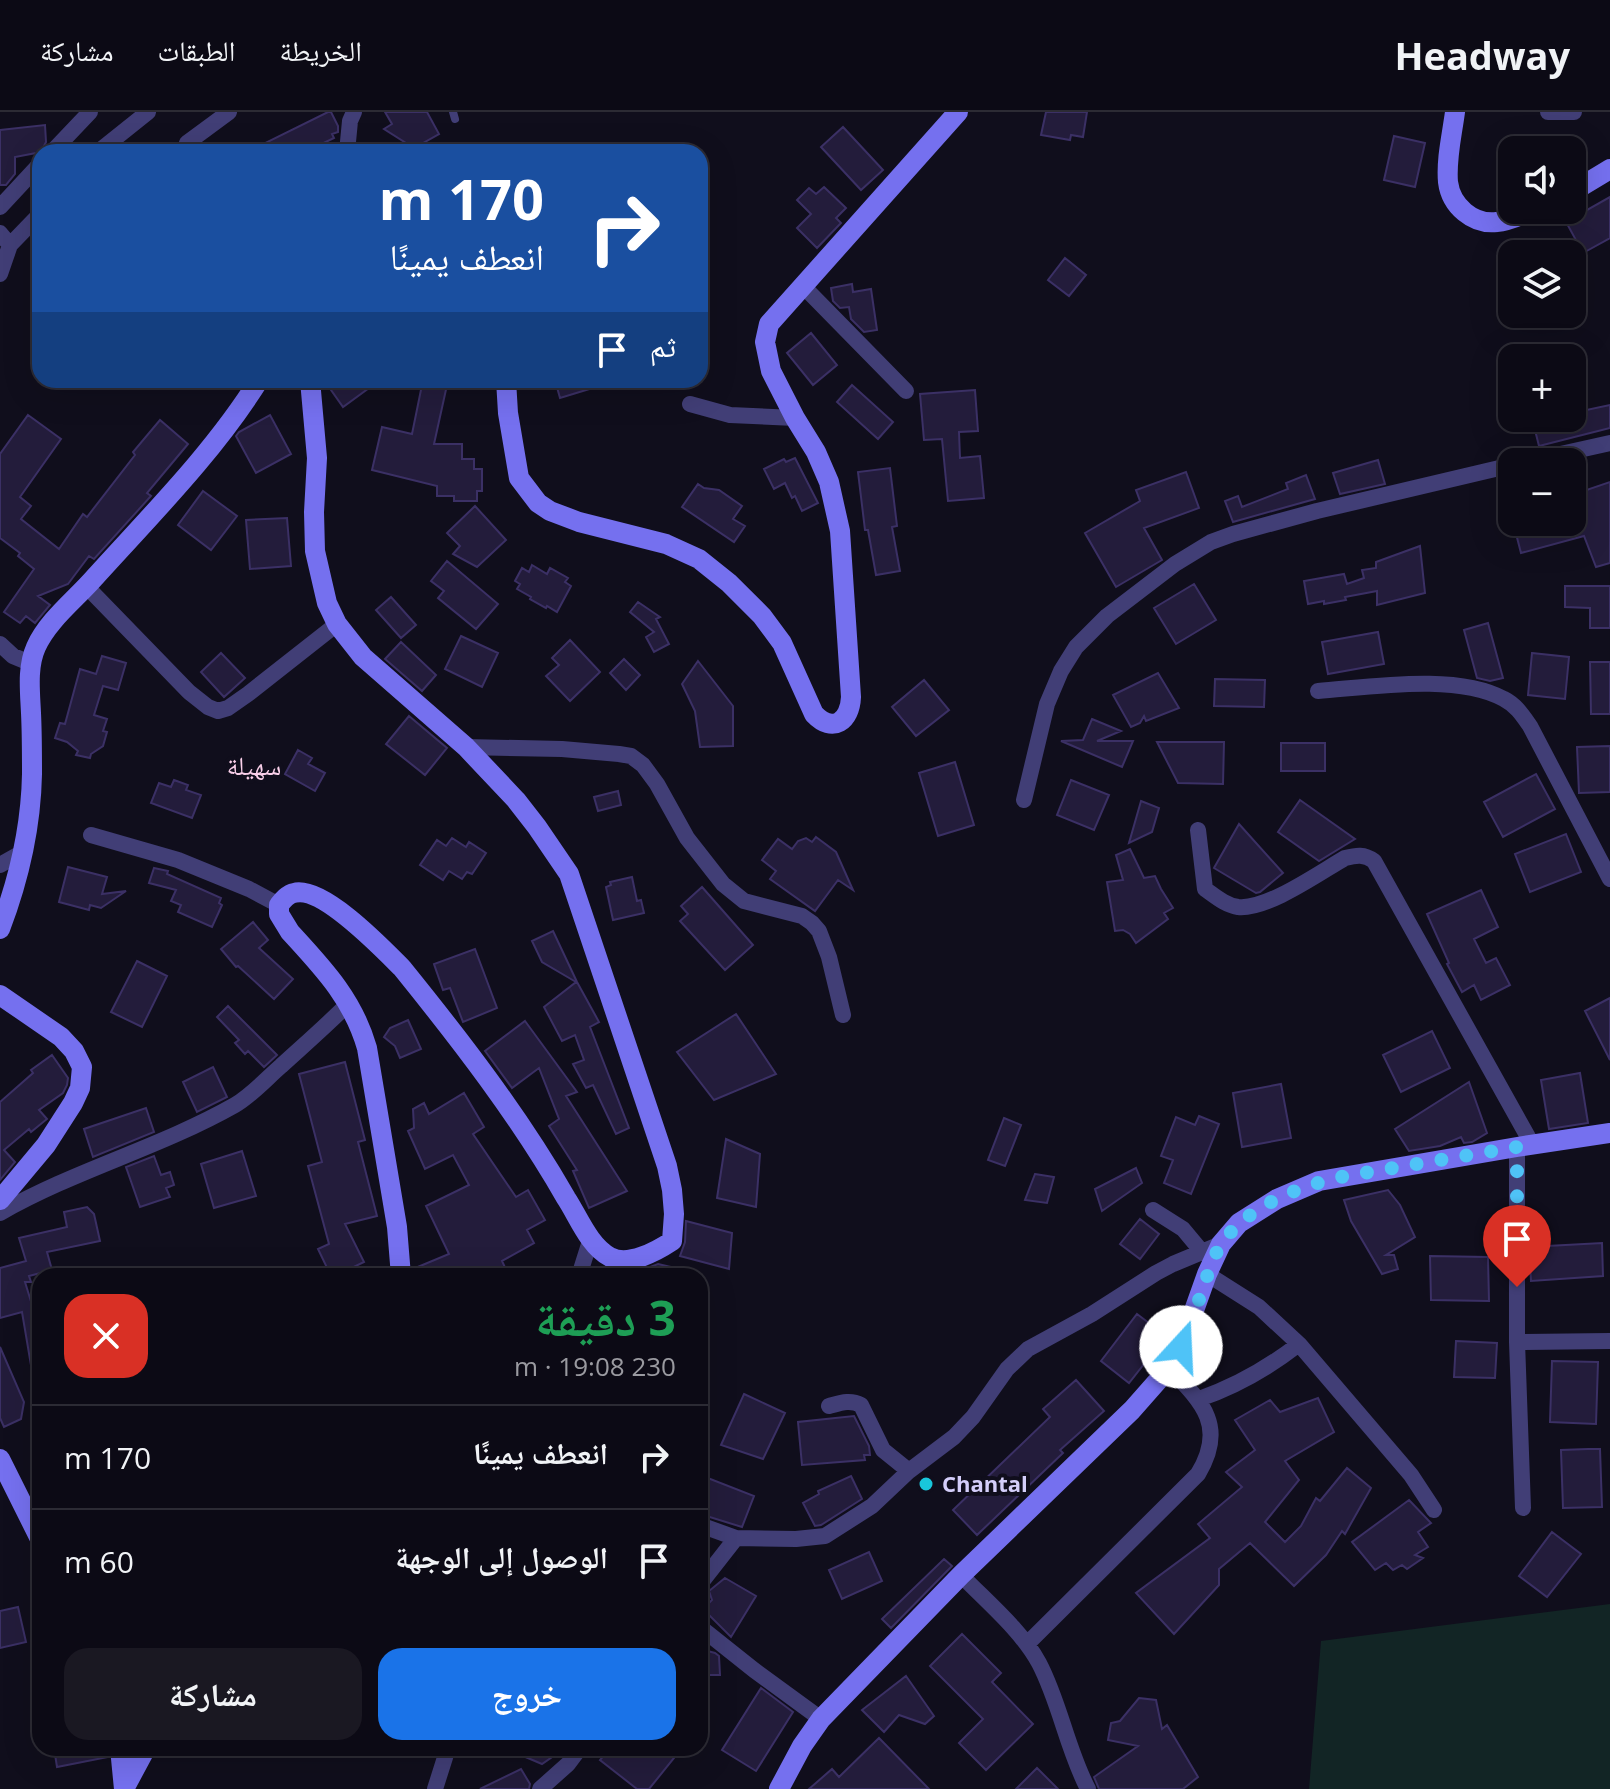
<!DOCTYPE html>
<html lang="ar">
<head>
<meta charset="utf-8">
<style>
  body { margin:0; font-family:"Open Sans","Noto Naskh Arabic",sans-serif; background:#1a1822; color:#f1f3f6; direction:rtl; height:100vh; display:flex; flex-direction:column; font-size:30px; white-space:nowrap }
  * { box-sizing:border-box; margin:0 }
  p { font-size:26px; color:#9a9aa0 }
  .icon { flex:none; width:44px; height:44px; fill:none; stroke:currentColor; stroke-width:2; stroke-linecap:round; stroke-linejoin:round }
  .map { position:relative; flex:1; overflow:hidden; direction:ltr }
  .side { position:absolute; left:32px; top:1156px; width:676px; height:488px; display:flex; flex-direction:column; background:#0c0a15; border-radius:24px; box-shadow:0 8px 32px #0002,0 0 0 2px #2c2b34; direction:rtl }
  .side>* { flex:none }
  .top-card { position:absolute; left:32px; top:32px; width:676px; height:244px; border-radius:24px; box-shadow:0 8px 32px #0002,0 0 0 2px #2c2b34; direction:rtl; background:#1a4fa0; color:#fff; overflow:hidden }
  .controls { position:absolute; left:1498px; top:24px; display:grid; gap:16px }
  .controls a { display:grid; place-items:center; width:88px; height:88px; border-radius:16px; background:#0c0a15; box-shadow:0 8px 32px #0002,0 0 0 2px #2c2b34; font-size:40px }
  .pin { position:absolute; display:grid; place-items:center; width:68px; height:68px; color:#fff; margin:-82px -34px; border-radius:50% 50% 50% 0; rotate:-45deg; box-shadow:0 0 8px #0007 }
  .pin .icon { rotate:45deg }
  .me { position:absolute; width:88px; margin:-44px; rotate:20deg; stroke-linejoin:round; filter:drop-shadow(0 0 6px #0008) }
  .turn { display:flex; align-items:center; gap:28px; height:168px; padding:0 32px; font-size:36px }
  .turn .icon { width:104px; height:104px; stroke-width:2.5 }
  .turn b { display:block; font-size:56px; line-height:68px }
  .then { display:flex; align-items:center; height:76px; padding:0 32px; background:#0003; gap:16px; font-size:30px }
  .round { display:grid; place-items:center; flex:none; width:84px; height:84px; border-radius:24px; background:#1a1822 }
  .summary { display:flex; align-items:center; justify-content:space-between; height:136px; padding:0 32px }
  h1 { font-size:48px; font-weight:700; line-height:60px; color:#1e9e55 }
  .cta { display:flex; gap:16px; margin-top:auto; padding:16px 32px }
  .cta a { flex:1; height:92px; border-radius:24px; background:#1a73e8; color:#fff; font-size:32px; font-weight:700; line-height:92px; text-align:center }
  .cta a+a { background:#1a1822; color:#f1f3f6 }
  ul { padding:0; list-style:none }
  li { display:flex; align-items:center; gap:24px; height:104px; padding:0 32px; border-top:2px solid #2c2b34 }
  li div { flex:1 }
  li b { display:block; font-size:30px }
  li em { font-style:normal }
  header { display:flex; align-items:center; gap:48px; box-sizing:border-box; height:112px; padding:0 40px; background:#0c0a15; border-bottom:2px solid #2c2b34 }
  header strong { font-size:38px }
  nav { display:flex; gap:44px; margin-inline-start:auto; font-size:28px }
  .map>svg:first-child { display:block }
</style>
</head>
<body>
<header>
<strong>Headway</strong>
<nav><a>الخريطة</a><a>الطبقات</a><a>مشاركة</a></nav>
</header>
<div class="map">
<svg width="1610" height="1677" viewBox="0 0 1610 1677">
  <rect width="100%" height="100%" fill="#100e1c"/>
  <path fill="#122525" d="M1610 1492V1677H1309L1321 1529Z"/>
  <path fill="#231c3b" stroke="#3b3065" stroke-width="2" d="M328 0H331L338 14V20L332 22 334 26 305 40H247Z
    M385 0H427L439 22 414 36 384 17 392 12Z
    M1046 0H1087L1083 25 1071 23 1070 28 1041 23Z
    M45 13 46 30 41 40 15 45V62L6 73H0V18Z
    M843 15 883 58 861 78 821 35Z
    M1394 24 1425 31 1415 75 1384 68Z
    M824 75 846 96 836 106 841 111 817 136 797 116 811 102 797 88 809 76 816 82Z
    M1610 85V126L1583 141 1566 110Z
    M1065 146 1086 163 1069 184 1048 168Z
    M852 172 853 180 871 177 877 218 864 220 851 207 849 195 840 196 833 189 831 176Z
    M811 221 837 253 813 273 787 241Z
    M324 268H380L343 295Z
    M423 268 447 273 434 332H462V347H474V357H482V379H477V389H454V384H437V374L372 358 382 315 412 322Z
    M555 268H608L609 271 560 286Z
    M852 273 893 310 878 327 837 290Z
    M975 278 978 319 959 320 960 346 980 344 984 386 948 389 942 327 924 328 920 282Z
    M1610 293V316L1539 334 1532 306H1572V301Z
    M28 303 61 327 20 385 31 394 21 407 59 437 83 402 87 405 135 343 133 340 160 308 188 332 147 381 151 384 94 447 89 444 68 472 38 484 50 493 35 511 26 504 20 511 4 500 34 457 18 444 20 441 0 426V342Z
    M270 303 291 342 256 361 236 324 239 320Z
    M795 346 818 391 802 399 795 384 792 386 785 371 774 377 764 357 784 347 786 350Z
    M1378 348 1385 372 1340 382 1333 361Z
    M890 356 897 414 892 415 900 459 876 463 868 418H865L858 360Z
    M1186 360 1199 396 1144 416 1162 448 1116 475 1085 421 1140 389 1136 378Z
    M1306 363 1315 387 1233 410 1225 389 1238 384 1242 395 1288 377 1286 371Z
    M1610 370V451L1596 455 1584 424 1521 441 1513 410H1579L1572 392V383Z
    M698 372 704 376 719 378 742 394 733 407 745 414 734 430 682 395Z
    M203 379 237 404 211 438 178 413Z
    M475 394 506 428 477 455 453 442 460 434 447 421Z
    M287 406 291 454 250 457 246 408Z
    M1420 434 1425 481 1377 493V479L1345 485 1346 488 1324 492V489L1308 492 1304 469 1344 462 1347 472 1364 466 1362 458 1376 456V450Z
    M447 449 498 492 476 517 438 486 444 479 431 469Z
    M532 453 547 462 550 456 568 466 565 470 571 474 557 500 547 494 546 496 530 487 531 485 517 477 520 472 515 469 522 456 529 460Z
    M1194 472 1216 508 1176 532 1154 496Z
    M1565 474H1610V516H1590V496L1565 495Z
    M391 485 416 513 401 526 376 498Z
    M638 490 660 505 656 507 669 532 654 540 646 525 654 520 630 500Z
    M1488 511 1503 566 1490 569 1477 566 1464 518Z
    M1378 520 1384 552 1328 562 1322 530Z
    M461 524 498 541 482 575 445 557Z
    M570 528 600 560 570 589 546 564 559 553 552 546Z
    M401 530 436 563 422 579 385 547Z
    M221 541 245 566 224 585 201 560Z
    M1532 541 1569 545 1565 587 1528 583Z
    M102 544 126 551 118 578 103 574 94 603 107 607 103 619 107 620 103 634 91 642 90 646 76 643 78 639 67 630 55 626 60 611 65 612 80 557 96 562Z
    M624 547 640 563 626 578 610 561Z
    M698 549 733 594V634L700 635 695 599 682 572Z
    M1590 550H1610V602H1591Z
    M1158 561 1179 596 1146 609 1144 604 1140 611 1131 615 1113 583Z
    M1215 567 1265 568 1264 595 1214 594Z
    M924 568 949 598 916 624 892 595Z
    M409 604 447 636 425 663 386 632Z
    M1092 607 1121 619 1097 629H1133L1122 655 1061 629 1083 628Z
    M1157 630H1224L1223 672 1178 671Z
    M1281 631H1325V659H1281Z
    M1610 634V680L1579 681 1577 635Z
    M298 638 312 646 308 652 325 661 315 679 285 662Z
    M955 650 974 713 938 724 919 661Z
    M1536 662 1555 697 1503 725 1484 690Z
    M174 668 188 673 186 678 201 683 192 706 151 691 159 671 171 675Z
    M1071 668 1109 683 1094 718 1057 703Z
    M618 679 621 693 598 699 594 685Z
    M1300 688 1355 727 1319 749 1278 720Z
    M1141 689 1159 696 1152 720 1129 731Z
    M1239 712 1283 761 1260 780 1256 781 1214 756Z
    M1566 722 1581 760 1530 780 1515 742Z
    M816 725 836 740 853 778 838 768 815 799 770 767 776 759 762 748 778 727 792 737 798 729 806 726 812 730Z
    M452 726 466 735 469 730 486 741 472 762 467 760 462 767 449 759 443 768 420 753 437 728 446 734Z
    M1130 737 1144 766 1155 764 1161 777 1173 796 1164 801 1168 807 1136 831 1130 822 1123 818 1115 819 1107 770 1123 768 1116 743Z
    M68 755 107 765 102 782 126 779 101 796 90 793 89 798 59 790Z
    M154 756 168 759 167 762 221 786 219 791 222 793 212 815 178 800 181 793 171 789 176 778 149 771Z
    M632 765 637 789 641 788 644 801 613 808 606 775 611 773 610 770Z
    M702 775 753 833 725 858 680 809 688 802 681 794Z
    M1481 778 1498 815 1474 827 1486 851 1496 846 1510 873 1481 888 1474 873 1462 880 1447 852 1449 851 1427 802Z
    M253 810 268 828 259 836 293 867 274 887 238 854 236 855 221 837Z
    M553 819 577 870 599 910 590 915 629 1016 616 1022 593 973 586 976 573 952 584 948 575 923 562 929 544 895 576 870 542 850 532 829Z
    M475 837 497 896 463 910 450 876 443 878 434 852Z
    M137 849 167 864 142 915 111 900Z
    M1610 886V948L1585 899Z
    M228 894 277 943 264 955 248 939 245 942 235 931 239 928 217 905Z
    M736 902 776 962 714 988 677 940Z
    M408 908 421 937 400 946 395 934 384 925 390 916Z
    M525 909 577 980 566 984 627 1079 589 1096 573 1059 577 1058 549 1014 559 1007 539 956 512 976 485 939Z
    M1432 919 1450 956 1401 980 1383 943Z
    M52 943 68 966 67 973 63 981 39 998 47 1007 31 1020 29 1017 4 1038 15 1050 0 1068V990L33 961 31 958Z
    M345 950 365 1028 358 1030 377 1104 345 1112 364 1150 335 1164H331L318 1137 329 1132 308 1054 322 1050 299 962Z
    M213 955 227 985 197 1000 183 970Z
    M1580 961 1588 1011 1549 1017 1541 968Z
    M1469 970 1487 1021 1472 1030 1464 1031 1461 1025 1440 1034 1409 1039 1395 1017Z
    M1281 972 1291 1026 1242 1035 1233 981Z
    M464 981 484 1015 473 1022 516 1085 528 1078 545 1108 527 1118 534 1131 502 1149 509 1164H414L413 1157 449 1142 426 1094 469 1073 453 1043 425 1057 408 1019 414 1016 413 997 424 991 429 1002Z
    M146 996 154 1020 93 1045 84 1017Z
    M1199 1004 1219 1012 1191 1082 1164 1071 1173 1048 1161 1044 1176 1005 1195 1013Z
    M1004 1006 1021 1013 1005 1054 988 1048Z
    M726 1027 760 1042 756 1095 717 1086Z
    M242 1039 256 1084 214 1096 201 1052Z
    M154 1044 161 1063 170 1060 174 1073 166 1076 170 1085 140 1095 126 1055Z
    M1136 1056 1142 1071 1102 1099 1095 1077Z
    M1035 1062 1054 1065 1047 1091 1025 1088Z
    M1388 1078 1400 1093 1415 1125 1386 1143H1394L1398 1157 1382 1162 1351 1109 1344 1088Z
    M87 1095 94 1102 100 1129 47 1140 52 1158 29 1164 31 1170H25L37 1209H40V1264L33 1265 22 1200 0 1206V1156L26 1149 19 1126 67 1115 64 1100Z
    M1140 1107 1159 1122 1140 1147 1120 1132Z
    M686 1109 732 1121 729 1157 680 1144 685 1130Z
    M1602 1131 1603 1164 1531 1169 1529 1135Z
    M1430 1144 1488 1145 1489 1189 1431 1188Z
    M658 1152 688 1159 687 1164H637L639 1159Z
    M1137 1202 1166 1224 1129 1271 1101 1249Z
    M1456 1229 1497 1231 1495 1266 1454 1265Z
    M0 1235 24 1290 21 1307 4 1315 0 1306Z
    M1552 1249 1598 1250 1596 1312 1550 1310Z
    M1076 1268 1104 1299 1060 1338 1063 1341 977 1423 953 1398 1050 1305 1043 1297Z
    M744 1282 785 1301 763 1347 721 1333Z
    M1318 1286 1334 1320 1285 1349 1299 1368 1265 1410 1285 1430 1301 1414 1316 1386 1320 1389 1347 1356 1371 1376 1345 1422 1342 1419 1326 1443 1294 1474 1250 1431 1219 1457V1473L1174 1522 1136 1481 1210 1426 1198 1412 1242 1375 1226 1360 1255 1338 1235 1308 1270 1288 1280 1300Z
    M854 1304 869 1334 870 1343H864L865 1348 802 1353 798 1310Z
    M1588 1337H1600L1602 1395 1563 1396 1561 1338Z
    M700 1363 754 1384 742 1415 700 1402Z
    M851 1364 862 1387 821 1413 815 1414 803 1391 819 1382 818 1379Z
    M1409 1388 1431 1411 1418 1420 1428 1435 1415 1443 1423 1446 1407 1457 1402 1453 1393 1458 1386 1451 1375 1458 1352 1430Z
    M1552 1420 1581 1442 1547 1485 1519 1464Z
    M869 1440 882 1469 842 1487 829 1458Z
    M944 1447 952 1454 891 1516 882 1507Z
    M725 1466 756 1484 731 1525 703 1497 712 1488 709 1479Z
    M18 1495 26 1530 0 1536V1499Z
    M962 1522 1001 1561 992 1570 1033 1612 986 1658 959 1631 983 1607 930 1554Z
    M700 1537 715 1541 719 1544 720 1563H700Z
    M906 1564 934 1604 925 1612 899 1603 884 1620 862 1598Z
    M761 1576 793 1600 756 1659 722 1638Z
    M1139 1586 1156 1588 1162 1617 1167 1613 1198 1665 1183 1677H1099L1094 1665 1138 1634 1108 1628 1111 1611 1120 1609Z
    M879 1626 929 1677H809L832 1657 839 1665Z
    M54 1636H107L108 1645 57 1655Z
    M504 1636H565L542 1652Z
    M610 1636H682L649 1677H637L600 1648Z
    M1037 1656 1058 1677H1016Z
    M521 1657 530 1672 529 1677H480Z"/>
  <g fill="none" stroke-linecap="round" stroke-linejoin="round">
    <path stroke="#413e76" stroke-width="8" d="M453 0 455 7"/>
    <path stroke="#413e76" stroke-width="16" d="M1548 0H1574
      M52 40 90 0
      M98 40 148 0
      M184 40 187 31 229 0
      M347 40 350 9 354 0
      M0 95 40 52
      M0 121 10 133 40 102
      M0 162 10 133
      M803 174 906 279
      M690 292 730 303 795 306
      M1525 350 1610 331
      M87 475 189 580 208 595 218 599 228 596 248 582 337 512
      M0 532 13 544 30 551
      M1318 579C1371 575 1457 561 1504 587 1516 593 1523 604 1530 614L1610 767
      M466 635 562 637 619 642 631 644 643 653 657 672 687 726 723 772 744 789 802 804 812 811 819 819 829 845 843 903
      M1024 688 1047 592 1061 559 1076 535 1107 504 1175 452 1211 430 1233 422 1317 399 1512 353
      M1198 718 1205 777C1215 784 1225 793 1238 795 1267 798 1319 761 1345 746 1357 743 1364 742 1374 749L1533 1034
      M91 723 178 748 249 777 279 793
      M0 753 23 740
      M1517 1035V1230L1523 1396
      M1153 1098 1183 1117 1203 1141
      M0 1101C75 1058 159 1036 235 993 252 983 266 967 281 954 304 933 327 913 349 891
      M1207 1162 1259 1195 1299 1232 1411 1363 1434 1398
      M579 1164 591 1126
      M1517 1230 1610 1229
      M1199 1287C1237 1274 1268 1256 1299 1232
      M829 1294C840 1291 850 1287 861 1293L883 1338 909 1359
      M700 1413 736 1426 796 1427 825 1424 872 1394 909 1359 954 1325 973 1305 1007 1257 1028 1237 1092 1202 1156 1161 1173 1152 1221 1132
      M961 1463C987 1490 1021 1518 1039 1551 1060 1591 1067 1637 1088 1677
      M700 1472 736 1426
      M700 1515 754 1558 821 1607
      M1027 1532 1198 1362C1227 1314 1202 1290 1169 1256
      M435 1677 448 1636
      M540 1677 568 1652 580 1636"/>
    <path stroke="#7570ef" stroke-width="20" d="M1455 0C1452 23 1446 47 1448 70 1451 94 1473 113 1497 110 1509 109 1522 103 1533 98
      M1572 80 1610 57
      M310 268 317 346 314 400 315 439 327 491 337 512 363 545 466 635 516 688 537 715 569 762 667 1054 672 1078 674 1102 672 1129C657 1139 628 1155 610 1145 589 1134 578 1104 566 1086 519 1004 461 929 402 856 383 837 322 773 294 781 288 782 283 788 279 793V802L290 820C323 856 353 887 367 936L397 1115 401 1164
      M506 268 508 301 519 366 538 391 550 399 579 410 666 432 699 447 729 471 762 504 782 531 814 602C833 622 850 609 851 585L840 419 829 370 816 340 795 306 771 259 765 230 769 212 958 0
      M0 817C19 767 31 715 32 662 32 642 32 621 31 601 30 579 27 555 36 535 48 508 76 487 95 465 152 402 214 340 259 268
      M0 883 61 925 74 939 82 955 80 976 73 991 46 1033 0 1088
      M0 1347 40 1427
      M120 1636 124 1677
      M124 1677 146 1636
      M779 1677 802 1634 821 1607 961 1463 1132 1298 1169 1256 1181 1235 1207 1162 1221 1132 1239 1111 1277 1087 1319 1069 1517 1035 1610 1021"/>
  </g>
  <g fill="none" stroke-linecap="round" stroke-linejoin="round">
    <path stroke="#4fc3f7" stroke-width="14" stroke-dasharray="0 25.2" d="M1181 1235C1187 1218 1194 1200 1201 1183 1207 1165 1212 1146 1222 1131 1249 1093 1302 1073 1346 1064L1517 1035V1175"/>
  </g>
  <circle fill="#19c6db" stroke="#100e1c" stroke-width="3" cx="926" cy="1372" r="8"/>
  <g text-anchor="middle" stroke-width="8" stroke-linejoin="round" paint-order="stroke">
    <g font-size="22" font-weight="bold" fill="#d4cefa" stroke="#100e1c" text-anchor="start">
      <text x="942" y="1380">Chantal</text>
    </g>
    <g font-size="26" fill="#fad0ea" stroke="#100e1c">
      <text x="254" y="663">سهيلة</text>
    </g>
  </g>
</svg>
<div class="controls">
<a><svg class="icon" aria-label="sound" viewBox="0 0 24 24"><path d="M4 9h4l5-4v14l-5-4H4zM17 9q2 3 0 6"/></svg></a>
<a><svg class="icon" aria-label="layers" viewBox="0 0 24 24"><path d="M12 4l9 5-9 5-9-5zM3 14l9 5 9-5"/></svg></a>
<a>+</a>
<a>−</a>
</div>
<div class="pin" style="left:1517px;top:1175px;background:#d93025"><svg class="icon" aria-label="arrive" viewBox="0 0 24 24"><path d="M6 21V4h12l-3 4 3 4H6"/></svg></div>
<svg class="me" style="left:1181px;top:1235px" viewBox="-20 -20 40 40"><circle r="19" fill="#fff"/><path d="M0-13L10 11 0 6-10 11z" fill="#4fc3f7"/></svg>
<div class="top-card">
<div class="turn"><svg class="icon" aria-label="right" viewBox="0 0 24 24"><path d="M7 20v-9h11M14 6l5 5-5 5"/></svg><div><b>170 m</b>انعطف يمينًا</div></div>
<div class="then">ثم<svg class="icon" aria-label="arrive" viewBox="0 0 24 24"><path d="M6 21V4h12l-3 4 3 4H6"/></svg></div>
</div>
<section class="side">
<div class="summary"><div><h1>3 دقيقة</h1><p>230 m · 19:08</p></div><a class="round" style="background:#d93025;color:#fff"><svg class="icon" aria-label="close" viewBox="0 0 24 24"><path d="M6 6l12 12M18 6L6 18"/></svg></a></div>
<ul>
<li><svg class="icon" aria-label="right" viewBox="0 0 24 24"><path d="M7 20v-9h11M14 6l5 5-5 5"/></svg><div><b>انعطف يمينًا</b></div><em>170 m</em></li>
<li><svg class="icon" aria-label="arrive" viewBox="0 0 24 24"><path d="M6 21V4h12l-3 4 3 4H6"/></svg><div><b>الوصول إلى الوجهة</b></div><em>60 m</em></li>
</ul>
<div class="cta"><a>خروج</a><a>مشاركة</a></div>
</section>
</div>
</body>
</html>
